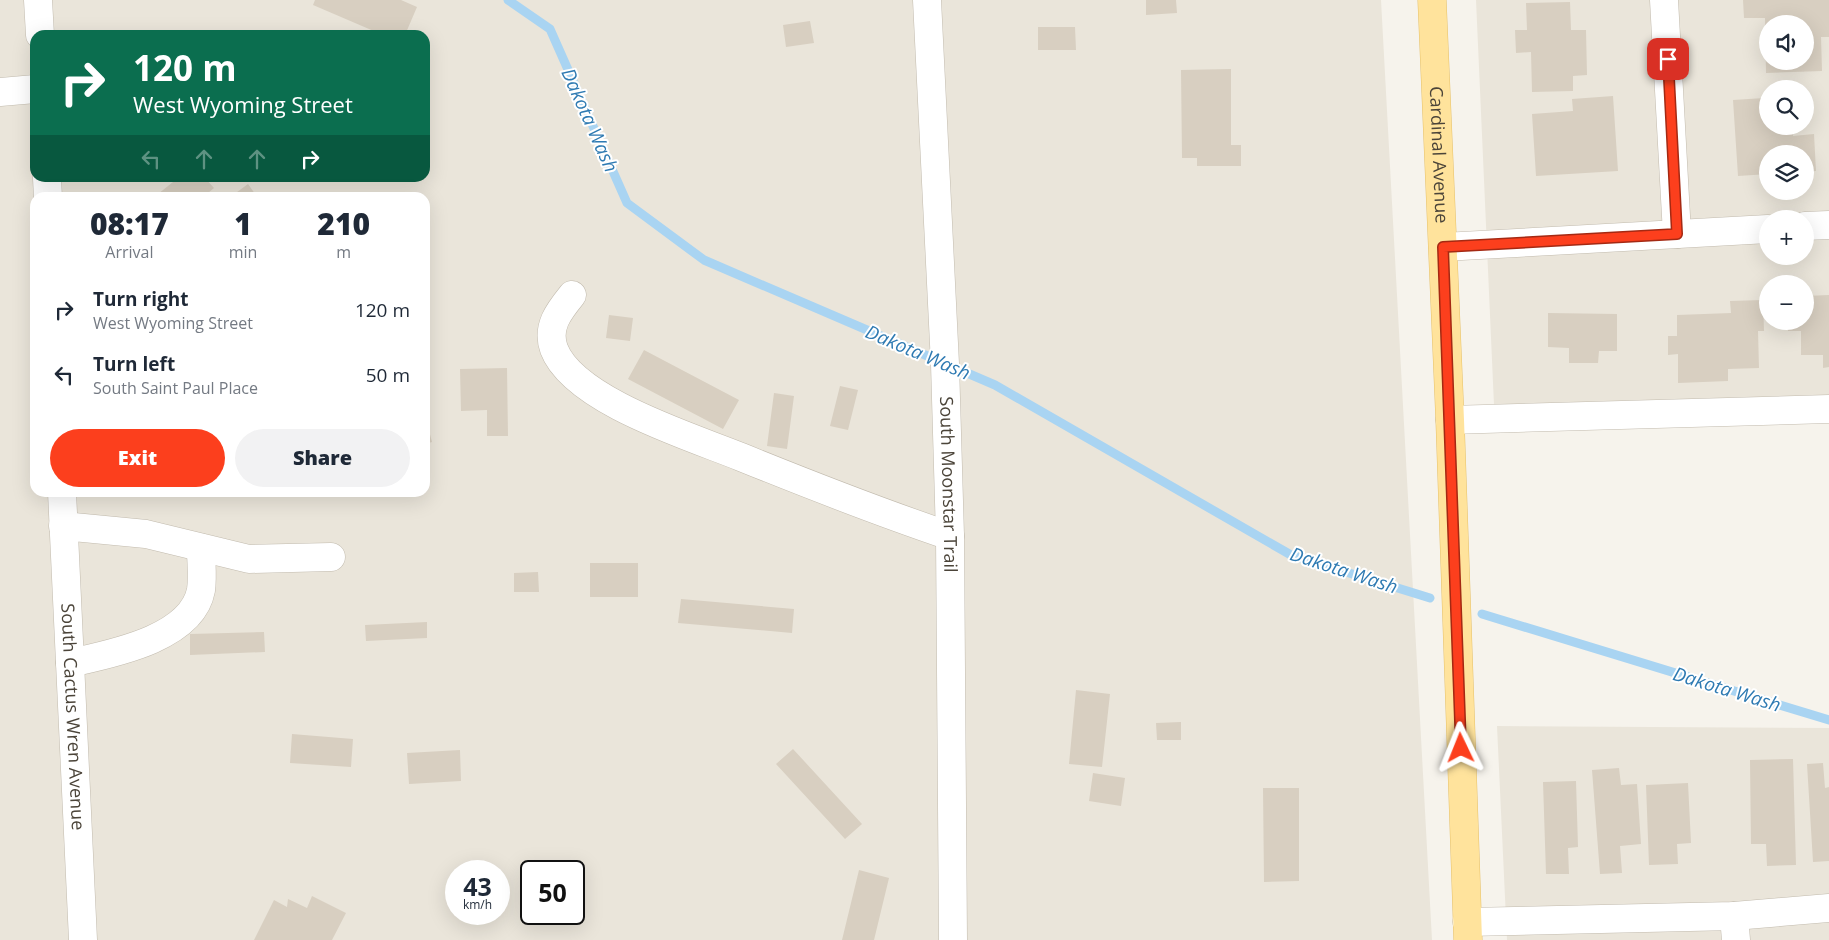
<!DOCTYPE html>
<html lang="en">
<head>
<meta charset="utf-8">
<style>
  body { margin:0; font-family:"Open Sans",sans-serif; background:#f2f2f3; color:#1f2937; height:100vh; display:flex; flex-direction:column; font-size:19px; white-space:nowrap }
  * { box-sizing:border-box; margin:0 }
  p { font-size:16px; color:#747a83 }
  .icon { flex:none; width:28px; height:28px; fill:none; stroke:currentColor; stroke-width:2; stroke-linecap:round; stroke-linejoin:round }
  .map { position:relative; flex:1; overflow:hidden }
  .panel { position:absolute; left:30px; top:192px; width:400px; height:305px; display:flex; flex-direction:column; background:#fff; border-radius:15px; box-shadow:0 5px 20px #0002 }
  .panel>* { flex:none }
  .top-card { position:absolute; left:30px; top:30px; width:400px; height:152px; border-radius:15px; box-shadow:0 5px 20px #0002; background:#0b6e4f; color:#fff; overflow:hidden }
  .controls { position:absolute; left:1759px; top:15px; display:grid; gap:10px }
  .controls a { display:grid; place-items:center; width:55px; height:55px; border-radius:50%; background:#fff; box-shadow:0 5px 20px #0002; font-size:25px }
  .speed { position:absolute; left:445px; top:860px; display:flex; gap:10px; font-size:25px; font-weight:700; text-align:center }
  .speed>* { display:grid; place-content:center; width:65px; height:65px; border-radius:50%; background:#fff; box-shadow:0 5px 20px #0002; line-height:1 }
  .speed small { font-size:12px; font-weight:400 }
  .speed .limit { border:2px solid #111; border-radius:8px; background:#fff; color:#111 }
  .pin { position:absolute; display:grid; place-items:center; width:42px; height:42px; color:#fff; margin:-21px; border-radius:10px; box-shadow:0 2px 8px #0006 }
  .me { position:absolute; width:55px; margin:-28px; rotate:358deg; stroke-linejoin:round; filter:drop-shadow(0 0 4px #0008) }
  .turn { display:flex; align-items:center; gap:18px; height:105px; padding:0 20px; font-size:22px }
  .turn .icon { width:65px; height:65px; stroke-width:2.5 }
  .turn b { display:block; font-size:35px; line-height:42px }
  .lanes { display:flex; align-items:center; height:48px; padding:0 20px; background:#0003; justify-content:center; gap:25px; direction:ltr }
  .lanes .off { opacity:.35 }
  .eta { display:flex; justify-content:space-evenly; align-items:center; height:85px; text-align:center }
  .eta b { font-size:30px; font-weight:800; line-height:35px }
  .cta { display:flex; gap:10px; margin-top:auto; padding:10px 20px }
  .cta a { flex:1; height:58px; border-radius:30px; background:#fc3f1d; color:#fff; font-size:20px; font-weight:800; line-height:58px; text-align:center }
  .cta a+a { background:#f2f2f3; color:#1f2937 }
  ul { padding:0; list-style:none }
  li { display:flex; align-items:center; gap:15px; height:65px; padding:0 20px }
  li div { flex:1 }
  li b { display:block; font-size:19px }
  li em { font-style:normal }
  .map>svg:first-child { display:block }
</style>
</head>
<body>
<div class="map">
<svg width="1829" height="940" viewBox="0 0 1829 940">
  <rect width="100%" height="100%" fill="#f6f3ec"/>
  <path fill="#eae5da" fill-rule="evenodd" d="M0 0H1381L1432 940H0ZM35 35H425V178H35ZM35 198H425V492H35ZM456 871H499V914H456ZM531 871H574V914H531Z
    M1476 0H1829V395L1494 405ZM1768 24H1805V61H1768ZM1768 89H1805V126H1768ZM1768 154H1805V191H1768ZM1768 219H1805V256H1768ZM1768 284H1805V321H1768Z
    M1497 726 1829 728V940H1507Z"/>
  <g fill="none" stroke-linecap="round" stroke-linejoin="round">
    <path stroke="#a9d4f2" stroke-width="9" d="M508 0 550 29 627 203 704 260 995 385 1291 555 1430 598
      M1482 614 1829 720"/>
  </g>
  <path fill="#d8cfc1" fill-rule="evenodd" d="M315 0H401L417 7 405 35H383L313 5Z
    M1146 0H1176L1177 13 1146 15Z
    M1743 0H1829V37H1821L1822 71 1766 73 1765 18H1744ZM1768 24H1805V61H1768Z
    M1570 2 1571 30H1586L1587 75 1573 76V91L1532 92 1531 52 1516 53 1515 30H1527L1526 3Z
    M810 21 814 43 786 47 783 25Z
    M1038 27H1075L1076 50H1038Z
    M1231 69V145H1241V166H1197V158H1182L1181 70Z
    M1613 96 1618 171 1536 176 1532 114 1573 111 1572 99Z
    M1764 98 1765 113 1768 112V126H1793V136L1814 134 1816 171 1805 172V154H1768V174L1738 176 1733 100Z
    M178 178H205L214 188 202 198H153Z
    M248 184 258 198H229Z
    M1829 295V367L1823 368V355H1801V331H1788V321H1805V296Z
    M1763 300 1764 331H1758L1759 368 1728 369V381L1678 383V354L1668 355V336H1677V315L1731 313 1730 301Z
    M1548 313 1617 314V351H1599L1598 363H1569V348L1548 347Z
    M609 315 633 318 630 341 606 338Z
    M644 350 739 400 723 429 628 379Z
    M507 368 508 436H487V410L461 411 460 369Z
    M840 386 858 390 848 430 830 426Z
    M774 393 794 396 787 449 767 446Z
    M425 415 432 442 425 444Z
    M590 563H638V597H590Z
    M538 572 539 592H514V573Z
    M681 599 794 609 792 633 678 623Z
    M427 622V638L366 641 365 625Z
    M264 632 265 652 190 655V634Z
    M1076 690 1110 694 1102 767 1069 764Z
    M1181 722V740H1157L1156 723Z
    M292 734 353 739 351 767 290 763Z
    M793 749 862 824 845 839 776 764Z
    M460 750 461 781 409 784 407 753Z
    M1793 759 1796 865 1767 866 1766 844H1751L1750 760Z
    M1823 763 1825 788 1829 787V861L1813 862 1807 764Z
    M1619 768 1621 785 1637 784 1641 844 1620 846 1622 873 1600 874 1592 770Z
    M1093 773 1125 778 1121 806 1089 801Z
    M1576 781 1578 847 1568 848 1569 874H1546L1543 782Z
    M1688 783 1691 843 1677 844 1678 864 1649 865 1646 785Z
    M1263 788H1299V881L1264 882Z
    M859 870 889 878 874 940H842Z
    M312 896 346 913 332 940H254L274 900 287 907 288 899 307 908Z"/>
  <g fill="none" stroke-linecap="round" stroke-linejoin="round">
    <g stroke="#c2bbae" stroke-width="29">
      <g id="minor">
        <path d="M38 0 40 35"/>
        <path id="s1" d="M927 0 945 364 950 536 953 940"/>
        <path d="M1664 0 1677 234"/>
        <path d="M0 92 35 89"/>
        <path d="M47 178 48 198"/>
        <path d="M1805 226 1829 225"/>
        <path d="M1443 247 1768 229"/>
        <path d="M572 295C559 311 546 327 554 349 574 401 692 437 741 457 810 485 879 512 950 536"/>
        <path d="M1450 420 1829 409"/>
        <path id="s2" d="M62 492 83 940"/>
        <path d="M63 526 146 534 249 559 331 557"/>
        <path d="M70 663C110 654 192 639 201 590 203 577 201 561 201 548"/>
        <path d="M1734 916 1736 940"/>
        <path d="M1467 922 1734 916 1829 908"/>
      </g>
    </g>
    <g stroke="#e6c16a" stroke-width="29">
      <g id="major">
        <path id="s3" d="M1432 0 1450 420 1468 940"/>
      </g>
    </g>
    <use href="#minor" stroke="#fff" stroke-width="28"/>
    <use href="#major" stroke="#ffe39c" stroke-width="28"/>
  </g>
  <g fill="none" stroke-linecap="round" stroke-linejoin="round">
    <g stroke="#a42913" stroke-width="12">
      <path id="route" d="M1461 748 1443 247 1677 234 1668 59"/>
    </g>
    <use href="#route" stroke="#fc3f1d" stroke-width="9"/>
  </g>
  <g text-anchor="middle" stroke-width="4" stroke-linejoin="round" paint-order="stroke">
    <g font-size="18" fill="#4b4439" stroke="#fff">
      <text dy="6" stroke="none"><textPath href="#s3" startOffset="155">Cardinal Avenue</textPath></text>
      <text dy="6" stroke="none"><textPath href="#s1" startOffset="485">South Moonstar Trail</textPath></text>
      <text dy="6" stroke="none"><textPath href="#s2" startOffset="225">South Cactus Wren Avenue</textPath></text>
    </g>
    <g font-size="19" font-style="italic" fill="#2e7ab2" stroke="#fff">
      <text transform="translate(590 120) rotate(66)" y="7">Dakota Wash</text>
      <text transform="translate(918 352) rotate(23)" y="7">Dakota Wash</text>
      <text transform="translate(1344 570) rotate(18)" y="7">Dakota Wash</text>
      <text transform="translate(1727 689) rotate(17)" y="7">Dakota Wash</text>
    </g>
  </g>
</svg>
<div class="controls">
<a><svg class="icon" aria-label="sound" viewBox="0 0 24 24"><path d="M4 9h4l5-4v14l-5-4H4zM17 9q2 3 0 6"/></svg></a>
<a><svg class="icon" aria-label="search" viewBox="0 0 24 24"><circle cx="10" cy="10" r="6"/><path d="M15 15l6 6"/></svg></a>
<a><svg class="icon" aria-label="layers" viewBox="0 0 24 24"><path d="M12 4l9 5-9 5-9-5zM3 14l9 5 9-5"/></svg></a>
<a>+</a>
<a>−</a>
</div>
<div class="speed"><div>43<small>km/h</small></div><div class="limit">50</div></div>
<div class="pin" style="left:1668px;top:59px;background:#d93025"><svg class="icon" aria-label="arrive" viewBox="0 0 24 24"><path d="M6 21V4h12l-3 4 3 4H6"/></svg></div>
<svg class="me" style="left:1461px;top:748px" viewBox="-20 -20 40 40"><path d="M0-17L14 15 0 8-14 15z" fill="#fc3f1d" stroke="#fff" stroke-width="4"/></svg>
<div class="top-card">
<div class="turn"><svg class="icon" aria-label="right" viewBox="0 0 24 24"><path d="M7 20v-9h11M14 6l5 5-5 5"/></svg><div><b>120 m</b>West Wyoming Street</div></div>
<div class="lanes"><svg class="icon off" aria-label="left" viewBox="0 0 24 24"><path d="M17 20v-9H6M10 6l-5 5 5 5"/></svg><svg class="icon off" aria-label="ahead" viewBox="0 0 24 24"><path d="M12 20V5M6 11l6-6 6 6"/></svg><svg class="icon off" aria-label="ahead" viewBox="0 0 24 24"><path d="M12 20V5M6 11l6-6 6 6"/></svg><svg class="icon" aria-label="right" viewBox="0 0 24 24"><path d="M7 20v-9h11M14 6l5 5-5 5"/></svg></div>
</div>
<section class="panel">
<div class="eta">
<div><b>08:17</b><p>Arrival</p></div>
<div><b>1</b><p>min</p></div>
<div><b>210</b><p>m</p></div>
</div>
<ul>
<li><svg class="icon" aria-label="right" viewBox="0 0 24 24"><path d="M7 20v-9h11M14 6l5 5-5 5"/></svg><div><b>Turn right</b><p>West Wyoming Street</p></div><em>120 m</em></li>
<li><svg class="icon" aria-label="left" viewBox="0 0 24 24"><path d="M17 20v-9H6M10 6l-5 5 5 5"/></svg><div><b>Turn left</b><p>South Saint Paul Place</p></div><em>50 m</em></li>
</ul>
<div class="cta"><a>Exit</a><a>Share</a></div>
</section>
</div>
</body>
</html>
